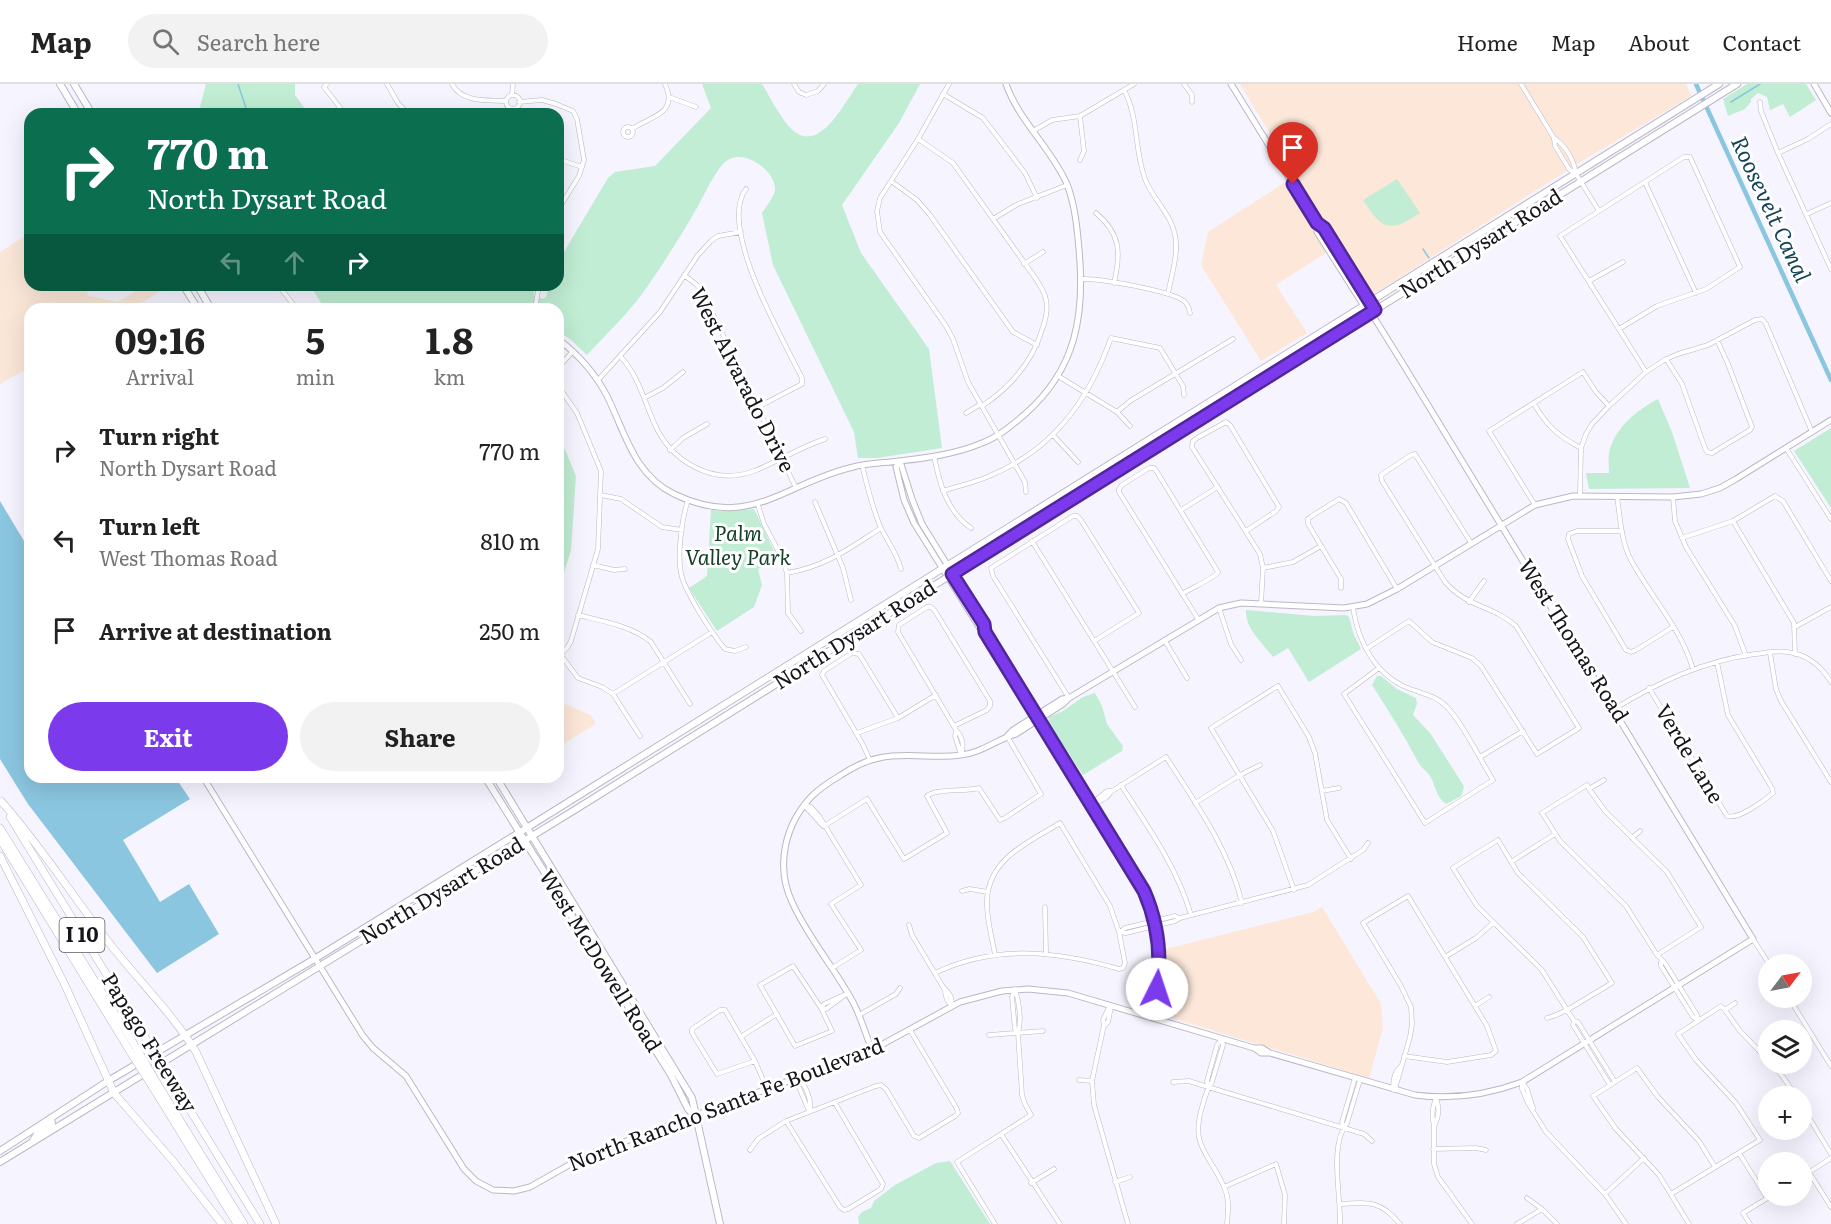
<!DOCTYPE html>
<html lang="en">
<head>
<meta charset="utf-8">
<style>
  body { margin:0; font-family:Literata,serif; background:#f2f2f2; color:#222; height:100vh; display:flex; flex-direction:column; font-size:22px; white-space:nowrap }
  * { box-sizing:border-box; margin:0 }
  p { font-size:20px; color:#767676 }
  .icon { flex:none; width:33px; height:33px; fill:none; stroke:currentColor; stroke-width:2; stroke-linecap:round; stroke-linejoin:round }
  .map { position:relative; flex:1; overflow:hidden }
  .side { position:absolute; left:24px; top:219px; width:540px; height:480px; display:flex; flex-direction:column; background:#fff; border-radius:18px; box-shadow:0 6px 24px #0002 }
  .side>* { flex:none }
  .guide { position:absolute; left:24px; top:24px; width:540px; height:183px; border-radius:18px; box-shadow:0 6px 24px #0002; background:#0b6e4f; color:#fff; overflow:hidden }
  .needle { width:39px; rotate:58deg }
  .controls { position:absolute; left:1758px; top:870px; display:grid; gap:12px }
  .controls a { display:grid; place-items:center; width:54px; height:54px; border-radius:50%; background:#fff; box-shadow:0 6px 24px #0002; font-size:30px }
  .pin { position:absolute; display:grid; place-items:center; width:51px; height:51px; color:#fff; margin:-62px -26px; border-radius:50% 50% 50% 0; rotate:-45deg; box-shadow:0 0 6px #0007 }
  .pin .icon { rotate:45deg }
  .me { position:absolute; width:66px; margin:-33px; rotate:4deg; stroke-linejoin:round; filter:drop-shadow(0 0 4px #0008) }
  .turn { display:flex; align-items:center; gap:21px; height:126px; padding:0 24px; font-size:27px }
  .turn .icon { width:78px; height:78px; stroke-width:2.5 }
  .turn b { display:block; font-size:42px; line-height:51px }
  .lanes { display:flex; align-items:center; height:57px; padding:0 24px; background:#0003; justify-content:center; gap:30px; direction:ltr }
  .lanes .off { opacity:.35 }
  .eta { display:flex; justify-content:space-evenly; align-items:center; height:102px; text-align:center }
  .eta b { font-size:36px; font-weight:700; line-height:42px }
  .button { display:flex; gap:12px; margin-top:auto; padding:12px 24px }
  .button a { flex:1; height:69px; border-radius:36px; background:#7c3aed; color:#fff; font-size:24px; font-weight:700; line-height:69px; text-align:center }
  .button a+a { background:#f2f2f2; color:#222 }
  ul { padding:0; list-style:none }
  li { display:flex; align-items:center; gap:18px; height:90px; padding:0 24px }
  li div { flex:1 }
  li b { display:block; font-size:22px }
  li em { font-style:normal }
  header { display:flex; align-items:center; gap:36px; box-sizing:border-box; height:84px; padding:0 30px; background:#fff; border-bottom:2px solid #e0e0e0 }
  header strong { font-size:28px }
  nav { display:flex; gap:33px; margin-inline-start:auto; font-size:21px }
  .search { width:420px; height:54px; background:#f2f2f2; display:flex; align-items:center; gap:15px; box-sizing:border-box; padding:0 21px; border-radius:33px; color:#767676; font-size:22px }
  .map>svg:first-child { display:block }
</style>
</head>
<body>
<header>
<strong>Map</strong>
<div class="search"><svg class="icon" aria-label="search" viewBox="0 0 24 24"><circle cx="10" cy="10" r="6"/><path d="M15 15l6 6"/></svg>Search here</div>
<nav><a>Home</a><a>Map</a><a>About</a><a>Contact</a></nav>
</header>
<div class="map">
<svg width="1831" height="1140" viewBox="0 0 1831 1140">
  <rect width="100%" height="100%" fill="#f6f4fe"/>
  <path fill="#fce7d9" d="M1240 0H1686L1691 12 1582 77 1372 211 1366 208Z
    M1284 99 1327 168 1276 201 1307 249 1261 277 1201 181 1208 148Z
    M558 615 560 618 591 631 596 640 558 663Z
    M1322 823 1381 920 1383 944 1369 994 1159 930 1158 926 1163 903 1166 865 1313 828Z"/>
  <path fill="#fbe7d8" d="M30 149V201H89L87 211 117 218 146 201H170L132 225H30V297L23 287 0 300V168Z"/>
  <path fill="#c0edd3" d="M206 0H295V11L309 30H205L200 23Z
    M702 0H762C770 13 777 27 786 39 816 78 842 22 858 0H920L899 39 842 121 861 169 929 265 942 364 877 374H858L854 348 773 181 762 129C766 123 774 113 775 106 776 87 745 65 728 76 717 82 705 110 698 122 681 152 662 182 642 210 626 232 605 251 587 271L571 256 558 247V225H544L531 220 526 225H508L484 221V225H476L475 222 433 225H325L310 201H533L534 212 543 215 546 213 549 201H558V178L608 94 615 88 655 82 711 24Z
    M1747 0H1806L1816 16 1790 33 1783 20 1770 26 1767 13 1758 9 1751 15V18L1745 25 1728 32 1723 15Z
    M1397 95 1420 129C1390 149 1382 146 1363 116Z
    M1658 315 1672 348 1690 404 1589 405 1586 389H1609C1609 383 1608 376 1609 370 1613 345 1637 326 1658 315Z
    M1831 344V424L1794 367Z
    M558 349 576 392 571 466 558 509Z
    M754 425 778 475 758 485 762 501 754 523 717 547 689 504 707 492 711 426 729 427Z
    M1246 526 1314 532 1346 531 1349 533 1354 551 1361 565 1309 598 1288 564 1273 573C1263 559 1245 545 1246 526Z
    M1377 592H1381L1397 605 1416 614 1417 620 1413 631 1430 649 1462 699 1464 703 1461 712 1446 720C1436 713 1436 702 1430 692 1427 687 1421 684 1418 678 1404 651 1388 626 1372 601Z
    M1095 609 1102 622 1107 640 1123 662 1122 667 1083 691 1048 638 1049 633 1063 627 1083 613Z
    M950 1077 990 1140H859L858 1133 862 1128 871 1124 874 1117 895 1101 936 1079Z"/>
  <path fill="#8bc6e0" d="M0 417 30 467V693H175L190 715 123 756 160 818 189 800 219 850 157 889 28 720 0 675Z"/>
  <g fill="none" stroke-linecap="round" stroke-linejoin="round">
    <path stroke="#8bc6e0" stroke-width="1.5" d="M238 0 248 30
      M1731 18 1760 0
      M1423 165 1429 174"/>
    <path stroke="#8bc6e0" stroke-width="4.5" d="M1696 0 1831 296"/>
    <g stroke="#bbb7c8" stroke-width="5">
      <path id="street" d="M327 0 324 3 345 30
        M387 0 398 19 408 30
        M452 0C462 19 488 16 506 17
        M794 0 799 8 806 11 818 7 824 0
        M949 0 918 55 880 114 877 127 880 148 946 242 953 255 968 298 1025 398 1026 408
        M1184 0 1192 11V18
        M1521 0 1554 54C1566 62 1574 76 1576 90
        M1124 6C1139 34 1134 65 1145 95 1152 114 1171 130 1175 151 1179 170 1171 192 1168 210
        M943 10 983 34 1025 89 1037 114
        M512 11 513 0
        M506 18a7 7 0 1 1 14 0a7 7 0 1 1-14 0Z
        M669 13 696 23
        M519 18 542 16 556 20 573 27 577 35 584 76 579 92 558 126
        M1760 18 1761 27 1778 69 1831 185
        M623 48a5 5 0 1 1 10 0a5 5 0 1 1-10 0Z
        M632 45C650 32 679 31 665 0
        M1033 47 1052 36 1080 32 1134 0
        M918 55 953 79 1036 195C1040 202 1045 208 1046 216 1048 225 1046 234 1043 243 1033 277 1011 303 982 322
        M1554 55 1555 62 1569 85 1576 90 1599 127
        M1778 69 1808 55 1831 40
        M558 75 582 83
        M1080 76 1084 67 1080 32
        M891 97 917 116 930 131 1013 248 1037 261
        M1645 98 1696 209
        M746 105C717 143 783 255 802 294V300L758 323
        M1096 129C1121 150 1121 169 1114 199
        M1807 130 1831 119
        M993 135 1016 121 1067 101
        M1024 180 1043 168
        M684 191 697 201 703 209 796 404
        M1082 195C1099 194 1171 207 1184 217 1188 220 1189 224 1190 229
        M1589 197 1623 178
        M278 201 297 225
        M535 225 539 201
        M1619 245 1657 222 1706 205 1740 183 1690 73H1684L1560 152 1646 288
        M620 272C639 292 644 317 655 341 672 378 713 402 754 387 778 378 800 363 825 355
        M1666 275 1682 300 1705 364 1707 368 1712 369 1750 346 1752 343 1728 280 1717 256
        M558 284 573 267
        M1058 292 1117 328 1130 342
        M598 296 660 228 698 171 711 157 718 152 741 148
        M558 302 577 329 601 387 598 465 571 557 567 564 558 572
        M644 314 663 304 683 288
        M1534 320C1547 342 1558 352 1581 364
        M1117 328 1130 317 1233 255
        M966 329 981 320
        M1053 351 1078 378
        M1786 364 1831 435
        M670 366 683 354 707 340
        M934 372C939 398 947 428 971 444
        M862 381C867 402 872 422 880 442 887 457 897 469 901 485
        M943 407C958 402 973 399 987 393 1052 367 1088 318 1111 254L1160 264 1183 302 1184 311
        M601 411 621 415 662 443 682 446
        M1580 412 1581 364 1586 350 1592 340 1609 322 1646 288 1666 275 1678 270 1708 261 1755 236 1762 235 1766 240 1812 348
        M1617 412C1620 433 1621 457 1631 476 1651 513 1681 544 1693 585
        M1673 413 1675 437 1686 463 1735 542 1746 572
        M688 416C682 434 677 470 681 489 684 507 713 551 725 565L735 567 746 563
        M815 418 843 484 851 516
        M758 421 764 440 781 472 787 489 788 529 801 547
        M1535 421 1489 347 1583 288 1596 308 1609 322
        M1181 426 1218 403
        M1733 437 1794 539 1795 570
        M1246 447 1276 427 1279 423 1230 341 1226 338 1197 354 1193 357 1192 363 1260 470 1263 484 1261 520
        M1622 447H1577L1569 450 1568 455 1582 492 1626 566 1631 568 1636 566 1673 543
        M1682 454 1733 437 1775 412 1783 417 1831 497
        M1032 457 1135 623
        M593 481 614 486 625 485
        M1263 484 1293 478 1321 462
        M787 489C825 483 850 464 881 444
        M1341 504V495L1308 440V435L1312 432 1339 415 1346 419 1397 505
        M1182 510C1191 504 1215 494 1218 488L1157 388 1154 384H1149L1122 401 1119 405V408L1198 535
        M1469 518 1484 497
        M1219 524 1231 560 1241 576
        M1353 524C1358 557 1375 591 1408 604 1421 609 1436 612 1446 622 1461 636 1481 677 1493 696L1425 739 1344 610 1379 584
        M578 531C602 537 632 542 651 558L690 620
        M1795 543 1831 523
        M1165 557 1187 594
        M1366 565 1409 537 1432 558 1472 574 1481 582 1537 670 1579 644 1516 542C1492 521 1468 524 1445 498L1382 397 1381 391 1411 371 1415 370 1471 459
        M1770 569 1776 605 1781 617 1831 698
        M560 570 578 594 602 603 613 610 640 652
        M1649 604 1727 732C1738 736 1764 717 1773 709L1772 704 1728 631 1717 578
        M613 610 712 548
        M1069 614 993 492 991 484 1073 432H1077L1081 436 1139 529 1094 557
        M1614 625C1659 598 1703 577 1755 570 1765 569 1777 566 1787 568 1807 570 1821 582 1831 598
        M954 642 987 626 990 622V617L935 527 931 523H927L899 541 898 548 956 646C963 653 964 662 961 671
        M956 647 955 652 961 671
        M857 649 898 634 936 611
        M1480 673 1523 647
        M870 676 862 659 824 594 822 591 824 587 852 569 859 570 898 634
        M1604 696 1589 705 1587 701 1542 729 1560 757 1626 822 1657 871 1665 879 1697 931 1698 936
        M1121 701C1148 743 1177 783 1191 831
        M1589 705 1605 727 1667 788 1701 843 1657 871
        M1322 707 1339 704
        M1195 719 1240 691 1260 681
        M1091 720 1107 707H1112L1166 673C1195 718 1229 765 1242 819
        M1091 720C1098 718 1108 715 1111 707
        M804 721 811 723 819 732 861 801 831 820 861 866 832 884
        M804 721 823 742
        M824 742 867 715 904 775 947 749 927 712C937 704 964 708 979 704L1000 736 1005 734 1041 710 1007 652
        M1632 754 1640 747
        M1511 778 1555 750
        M1294 806 1273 747 1211 644 1278 602 1309 653 1315 669 1327 736 1351 775
        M962 807 970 805 988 808
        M1045 823 1046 869
        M909 841 912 851 943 903C950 909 952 913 952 922
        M1119 848 1126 849 1175 837 1180 834 1308 801 1363 766 1368 759
        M1120 848 1125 844 1175 832 1180 834
        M1753 855 1769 880
        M1445 873 1476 854 1493 839
        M1661 878V882L1693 933 1698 936
        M793 882 821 924 832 947 795 962 760 901Z
        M935 889C995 860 1058 867 1119 885L1123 884 1125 879 1119 848 1110 822 1060 739C1029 758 989 774 987 816 986 834 992 853 995 871
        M944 904 947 916 951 921
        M1014 906 1012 913 1015 945 1017 949
        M1789 914 1831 982
        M1110 921 1103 936 1104 941 1092 997 1094 1021 1128 1140
        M1475 922 1489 913
        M821 924 826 925 848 909
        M821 924 824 920 844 911
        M1725 926 1740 947 1768 976
        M859 931 896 910 900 904
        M1547 934C1556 932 1563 928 1572 923L1612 899 1583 853 1518 789 1498 756 1453 784 1477 822 1542 886 1574 937 1573 941 1610 1001
        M1574 937 1578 938 1615 998
        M1105 941 1108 938 1111 923
        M989 951 1043 947
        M742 952 777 930
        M1222 955 1223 961 1212 998C1207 1005 1205 1012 1203 1020 1189 1063 1209 1068 1224 1103 1230 1115 1228 1127 1227 1140
        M755 977 717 990 692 949V945L720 926H725L755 977 767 1005
        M1772 980 1783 993 1796 1012
        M798 994C806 1002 812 1016 810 1027
        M798 995V1001L809 1027
        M1079 996 1092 997
        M1173 998 1189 997 1208 1003 1364 1050 1372 1057
        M1522 998 1527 1005 1533 1024
        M1522 999V1005L1528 1019 1546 1048 1605 1110 1626 1140
        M1208 1002 1207 997 1217 961 1221 956
        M1395 1005 1410 953 1412 940 1411 923 1401 902 1363 839 1408 812 1487 942 1496 967 1491 971 1447 978 1404 972
        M1394 1006C1392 997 1394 989 1401 982
        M1436 1014C1433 1022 1431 1032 1434 1041V1080L1438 1093 1472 1140
        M1802 1022 1831 1070
        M786 1037 840 1123 844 1126 848 1125 881 1105 883 1100 835 1019
        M1435 1040C1439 1032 1439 1022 1436 1014
        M1343 1042 1342 1038 1355 994
        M1001 1050 1060 1140
        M1433 1065 1476 1064 1486 1066
        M750 1066 758 1055 786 1037 876 1002 881 1001 886 1005 914 1052 919 1054 955 1032 958 1029 957 1025 910 946
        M1739 1069 1767 1114
        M1809 1088 1831 1123
        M1802 1093 1831 1074
        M1115 1098 1130 1093
        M1031 1099 1054 1085
        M1224 1103 1276 1080 1285 1111 1284 1140
        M1605 1110 1644 1074
        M1671 1110 1760 1056 1736 1019 1696 976 1678 950 1721 922 1725 926 1735 919
        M1527 1114 1542 1125 1557 1140
        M1341 1120C1370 1118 1381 1117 1400 1140
        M995 1140 957 1078 1031 1031 1025 1020 1022 1011 1018 949C1022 937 1019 917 1015 905
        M1340 1140C1341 1112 1329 1061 1347 1039L1360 996
        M1517 1140 1542 1125
        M1689 1140 1659 1091 1616 1045 1593 1012 1637 984 1658 1013 1699 1057 1715 1083
        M1750 1140 1743 1129 1771 1112"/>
    </g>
    <g stroke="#bbb7c8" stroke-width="7">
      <path id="secondary" d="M1231 0 1317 139 1324 145 1375 229
        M1814 0 1831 29
        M558 255C579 271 595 289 607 312 625 348 634 391 674 410 751 447 784 399 853 383 868 379 884 379 899 377 927 374 956 370 982 359 998 353 1011 342 1024 331 1077 285 1085 230 1079 165 1077 143 1075 121 1067 100 1051 64 1019 37 1006 0
        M900 377 912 415 922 440 984 540 985 548 1144 807C1163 852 1161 886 1151 933
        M900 377 896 383 904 416 914 439 979 543 985 547
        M1007 652 1013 646 1062 615 1069 614
        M203 693 363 952 373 964 406 992 464 1085 476 1097 493 1106 514 1107 530 1103 583 1073 872 966 960 918 1002 907 1028 905 1068 909 1254 964 1261 969H1270L1415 1011C1452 1016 1487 1011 1522 998L1753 855 1403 280 1375 235 1369 230 1317 148V139
        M1254 964H1262L1270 969
        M872 966C866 951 861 934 854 920 835 884 808 854 792 818 775 782 785 740 812 712 820 704 831 697 841 691 853 683 865 677 879 674 906 668 934 675 961 671 982 669 997 655 1016 650L1063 620 1069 614 1219 524 1241 519 1344 524 1367 520 1397 505 1535 421 1573 412 1673 413 1701 410 1720 404 1736 395 1831 336"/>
    </g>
    <g stroke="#bbb7c8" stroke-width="8">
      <path id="primary" d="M60 0 78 30
        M74 0 92 30
        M183 201 198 225
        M197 201 211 225
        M1278 287 1279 281 1293 271 1298 264
        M485 693 671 991 688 1025 695 1032
        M496 693 692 1014 720 1140
        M32 1058 37 1050 52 1040 51 1034
        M0 1067 108 997 316 874 533 740 1719 0
        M0 1078 573 727 1737 0"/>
    </g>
    <g stroke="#bbb7c8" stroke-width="8">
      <path id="highway" d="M1 717C41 762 73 813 110 860 138 896 172 929 196 968L276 1140
        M10 733 148 958
        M0 744 137 965
        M0 755 131 969
        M0 772 64 899 114 1009 173 1077 222 1140
        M169 992 260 1140
        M157 999 244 1140
        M152 1002 237 1140"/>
    </g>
    <use href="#street" stroke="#fff" stroke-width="4"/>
    <use href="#secondary" stroke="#fff" stroke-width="5"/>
    <use href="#primary" stroke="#fff" stroke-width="6"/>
    <use href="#highway" stroke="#fff" stroke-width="7"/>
    <g stroke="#bbb7c8" stroke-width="8" stroke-linecap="butt">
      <path id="highway-bridge" d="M148 958 169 992
        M137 965 157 999
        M131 969 152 1002"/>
    </g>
    <use href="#highway-bridge" stroke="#fff" stroke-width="7"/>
  </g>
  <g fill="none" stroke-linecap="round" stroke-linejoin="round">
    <g stroke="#51269a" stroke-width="15">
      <path id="route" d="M1157 905C1162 870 1158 839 1144 807L985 548 984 540 952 490 1375 226 1324 144 1317 139 1293 100"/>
    </g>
    <use href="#route" stroke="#7c3aed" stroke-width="10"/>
  </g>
  <g text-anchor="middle" stroke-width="6" stroke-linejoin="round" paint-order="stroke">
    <rect fill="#fff" stroke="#5d5b5f" stroke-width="1.5" x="59.5" y="834" width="45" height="34" rx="4.5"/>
    <g font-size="20" font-weight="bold" fill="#17151b">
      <text x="82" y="858">I 10</text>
    </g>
    <g font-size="21" fill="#17151b" stroke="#fff">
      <text transform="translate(1481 160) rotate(-32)" y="7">North Dysart Road</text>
      <text transform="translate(742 296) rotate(63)" y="7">West Alvarado Drive</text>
      <text transform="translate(855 551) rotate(-32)" y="7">North Dysart Road</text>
      <text transform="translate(1573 557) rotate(58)" y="7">West Thomas Road</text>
      <text transform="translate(1689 670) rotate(59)" y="7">Verde Lane</text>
      <text transform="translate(442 807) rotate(-31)" y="7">North Dysart Road</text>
      <text transform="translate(600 877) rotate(58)" y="7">West McDowell Road</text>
      <text transform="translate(149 959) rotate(58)" y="7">Papago Freeway</text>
      <text transform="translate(726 1021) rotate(-21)" y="7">North Rancho Santa Fe Boulevard</text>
    </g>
    <g font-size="21" font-style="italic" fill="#15402b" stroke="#fff">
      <text x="738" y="457">Palm<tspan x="738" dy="24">Valley Park</tspan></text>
    </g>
    <g font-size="22" font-style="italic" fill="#124456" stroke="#fff">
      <text transform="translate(1771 125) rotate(65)" y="8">Roosevelt Canal</text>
    </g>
  </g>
</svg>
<div class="controls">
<a><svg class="needle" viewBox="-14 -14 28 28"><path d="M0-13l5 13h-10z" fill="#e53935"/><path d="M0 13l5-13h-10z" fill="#767676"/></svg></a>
<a><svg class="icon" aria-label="layers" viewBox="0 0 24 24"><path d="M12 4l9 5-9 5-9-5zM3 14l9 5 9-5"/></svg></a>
<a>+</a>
<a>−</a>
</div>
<div class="pin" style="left:1293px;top:100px;background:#d93025"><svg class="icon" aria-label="arrive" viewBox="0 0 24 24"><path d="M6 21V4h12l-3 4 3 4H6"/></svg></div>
<svg class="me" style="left:1157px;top:905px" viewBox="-20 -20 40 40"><circle r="19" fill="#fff"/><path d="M0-13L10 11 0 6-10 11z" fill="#7c3aed"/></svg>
<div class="guide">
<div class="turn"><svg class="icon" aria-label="right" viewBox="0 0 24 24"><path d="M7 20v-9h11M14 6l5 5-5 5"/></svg><div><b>770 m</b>North Dysart Road</div></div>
<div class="lanes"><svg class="icon off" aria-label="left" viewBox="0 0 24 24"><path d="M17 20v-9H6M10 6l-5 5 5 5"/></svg><svg class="icon off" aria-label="ahead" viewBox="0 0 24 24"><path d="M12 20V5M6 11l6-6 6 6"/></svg><svg class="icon" aria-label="right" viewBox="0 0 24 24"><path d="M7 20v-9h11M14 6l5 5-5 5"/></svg></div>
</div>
<section class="side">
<div class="eta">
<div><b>09:16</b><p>Arrival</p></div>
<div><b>5</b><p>min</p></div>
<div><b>1.8</b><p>km</p></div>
</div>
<ul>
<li><svg class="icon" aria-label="right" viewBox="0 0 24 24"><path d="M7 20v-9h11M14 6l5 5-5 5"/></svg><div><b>Turn right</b><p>North Dysart Road</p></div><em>770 m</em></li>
<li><svg class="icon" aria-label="left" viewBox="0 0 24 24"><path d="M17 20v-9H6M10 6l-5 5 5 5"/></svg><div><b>Turn left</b><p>West Thomas Road</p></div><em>810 m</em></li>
<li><svg class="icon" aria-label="arrive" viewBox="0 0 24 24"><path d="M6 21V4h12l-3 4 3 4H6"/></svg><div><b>Arrive at destination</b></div><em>250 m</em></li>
</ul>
<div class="button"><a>Exit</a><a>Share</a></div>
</section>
</div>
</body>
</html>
